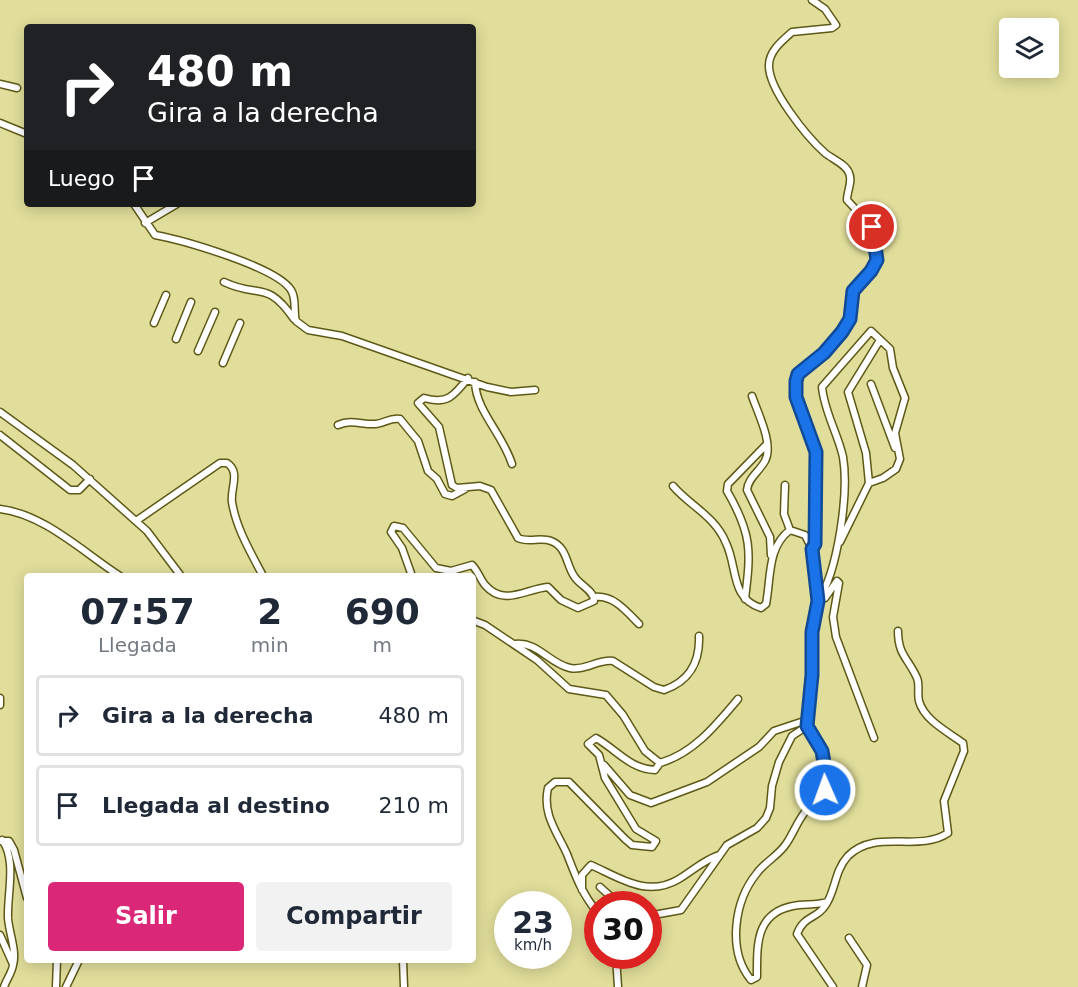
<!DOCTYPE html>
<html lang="es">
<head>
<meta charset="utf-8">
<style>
  body { margin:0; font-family:"DejaVu Sans",sans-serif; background:#f2f2f3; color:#1f2937; height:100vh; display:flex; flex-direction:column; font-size:22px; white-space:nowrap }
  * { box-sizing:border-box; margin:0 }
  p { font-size:20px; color:#747a83 }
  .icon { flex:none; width:33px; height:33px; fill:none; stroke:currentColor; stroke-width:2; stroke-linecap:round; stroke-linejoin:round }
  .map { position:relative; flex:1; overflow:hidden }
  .details { position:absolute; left:24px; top:573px; width:452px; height:390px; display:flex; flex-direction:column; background:#fff; border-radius:6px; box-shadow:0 3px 15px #0003 }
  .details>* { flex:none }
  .guide { position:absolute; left:24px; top:24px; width:452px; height:183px; border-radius:6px; box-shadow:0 3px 15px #0003; background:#202124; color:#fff; overflow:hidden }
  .controls { position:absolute; left:999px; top:18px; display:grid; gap:12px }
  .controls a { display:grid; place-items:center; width:60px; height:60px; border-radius:6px; background:#fff; box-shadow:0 3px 15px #0003; font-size:30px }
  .speed { position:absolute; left:494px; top:891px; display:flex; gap:12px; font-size:30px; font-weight:700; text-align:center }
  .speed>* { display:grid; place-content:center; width:78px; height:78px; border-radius:50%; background:#fff; box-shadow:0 3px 15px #0003; line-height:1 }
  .speed small { font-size:15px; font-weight:400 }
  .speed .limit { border:9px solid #d22; background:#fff; color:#111 }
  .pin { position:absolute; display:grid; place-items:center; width:51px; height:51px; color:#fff; margin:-26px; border:3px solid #fff; border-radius:50%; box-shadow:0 2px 6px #0007 }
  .me { position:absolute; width:66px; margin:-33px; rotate:358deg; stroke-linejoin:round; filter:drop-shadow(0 0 4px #0008) }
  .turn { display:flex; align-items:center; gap:21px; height:126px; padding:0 24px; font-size:27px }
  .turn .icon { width:78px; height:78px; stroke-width:2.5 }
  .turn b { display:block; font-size:42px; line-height:51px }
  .then { display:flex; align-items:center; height:57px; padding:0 24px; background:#0003; gap:12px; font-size:22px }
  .eta { display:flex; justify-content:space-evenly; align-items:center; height:102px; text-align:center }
  .eta b { font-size:36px; font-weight:600; line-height:42px }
  .button { display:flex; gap:12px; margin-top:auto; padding:12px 24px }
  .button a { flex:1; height:69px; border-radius:6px; background:#db2777; color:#fff; font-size:24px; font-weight:600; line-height:69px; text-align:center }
  .button a+a { background:#f2f2f3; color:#1f2937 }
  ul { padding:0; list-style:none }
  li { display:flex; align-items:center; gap:18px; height:81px; margin:0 12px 9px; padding:0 12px; border:3px solid #e0e1e3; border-radius:6px }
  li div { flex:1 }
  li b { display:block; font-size:22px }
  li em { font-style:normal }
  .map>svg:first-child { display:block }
</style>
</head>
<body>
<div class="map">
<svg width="1078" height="987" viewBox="0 0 1078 987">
  <rect width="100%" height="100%" fill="#e1de9b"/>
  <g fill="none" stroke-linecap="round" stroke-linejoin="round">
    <g stroke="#5e5917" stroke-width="9">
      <path id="minor" d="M812 0 825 9 836 25 832 28 792 32C783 40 769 51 769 65 768 89 807 137 825 153 832 159 846 164 849 173 853 181 847 191 847 200L872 227 877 260 871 271 853 291 850 319 842 332 824 353 798 374 796 381V397L816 452 815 544 812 549
        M0 84 17 88
        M0 123 27 134
        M134 204 155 235C182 240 277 267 291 290 297 299 293 311 296 321L308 330 342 336 487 387 511 392 535 390
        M145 223 177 204
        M224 282C260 299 266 279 294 319
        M154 323 166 295
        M176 339 191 302
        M198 351 215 312
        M223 363 240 323
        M475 382C476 411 502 433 512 464
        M871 384 895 448
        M752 396C758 414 774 444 765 461 759 472 748 478 747 490L770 537 771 555
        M0 412 73 465 147 531 181 576
        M338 425C352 419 362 425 376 424 386 423 390 417 400 419L418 441 428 471 437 479 445 494 452 496 465 489
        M0 435 70 490H79L90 479
        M785 485 784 514 790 530
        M0 509C44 514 84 553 120 576
        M136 521 220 463H227C241 472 230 489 232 502 236 528 251 553 263 576
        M840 542 869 483 866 453 848 392 880 340
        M412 576 402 548 391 532 394 526 403 528 436 568 451 571 472 565C478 571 480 579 485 585 504 607 525 589 548 587L561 600 578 608 594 601C594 590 579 585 574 576 566 564 567 547 551 541 541 537 528 543 518 538L491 490 480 486 457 488 452 485 439 427 418 403 424 398C447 405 454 396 468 378
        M595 597C614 595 627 612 639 624
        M745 599C751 551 752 534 727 491L728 484 767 444
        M820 600 825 598 837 581 839 583 833 617 836 637 874 738
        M818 601C838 571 849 493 843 457 838 434 824 411 822 387L871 331 890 349 893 368 905 398 895 433 900 459 896 469 883 478 869 483
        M472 620 485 625 537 660 569 689 606 695 623 715 645 751 660 763 655 770C630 769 617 750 596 738L588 744 599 755 605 778 636 829 656 841 652 847 632 845 625 839 569 782H555L548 788C542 814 557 832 567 854 576 877 581 892 597 912
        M515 644C537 641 550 664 570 668 585 671 598 659 613 661L654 687 664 690C690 681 700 661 699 636
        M0 698V705
        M660 763C694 753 716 725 738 699
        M604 765 630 795 651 803 707 782 759 747 774 731 801 722C811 728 815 738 820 747 826 757 829 777 825 788 822 797 811 805 805 812 797 822 793 834 786 844 779 855 765 862 757 873 734 901 727 951 751 980L757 977C757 944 755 910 799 905 809 904 817 905 827 902
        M2 840C17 860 7 894 8 918 9 933 17 951 13 965 12 973 6 980 4 987
        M1 841H9L14 850 27 898
        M600 887 619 904
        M582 890V875L591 865C620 878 647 898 679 879 692 871 704 860 719 855
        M648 916 681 910 727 845 757 828 766 818 770 808 772 786 779 762 792 736 807 726 809 720 812 632 818 601 812 549 805 535 790 530C767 547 771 579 766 604L761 608C730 598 738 568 726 543 715 516 690 506 673 486
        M0 935 12 962
        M849 938 867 965 862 987
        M616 956 618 987
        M403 960 404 987
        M56 987 57 960
        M66 987 79 960
        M833 987 797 934C804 915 817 919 825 906 836 891 834 871 848 856 876 828 918 853 948 833L944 801 964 751 963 743C948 732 924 720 919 701 917 693 920 685 917 678 908 658 898 655 898 631"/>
    </g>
    <use href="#minor" stroke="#fff" stroke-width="6"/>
  </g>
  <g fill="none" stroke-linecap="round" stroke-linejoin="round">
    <g stroke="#114b97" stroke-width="15">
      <path id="route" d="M825 790 827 780 822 751 807 726 812 675V632L818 601 812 549 815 544 816 452 796 397V381L798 374 824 353 842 332 850 319 853 291 871 271 877 260 872 227"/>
    </g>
    <use href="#route" stroke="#1a73e8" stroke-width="10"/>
  </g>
</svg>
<div class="controls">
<a><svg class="icon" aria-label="layers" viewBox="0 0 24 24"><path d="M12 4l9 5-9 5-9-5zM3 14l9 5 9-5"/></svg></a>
</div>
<div class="speed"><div>23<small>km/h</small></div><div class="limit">30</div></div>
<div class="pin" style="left:872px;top:227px;background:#d93025"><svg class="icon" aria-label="arrive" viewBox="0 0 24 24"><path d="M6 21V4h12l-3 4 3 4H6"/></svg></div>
<svg class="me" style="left:825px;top:790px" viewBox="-20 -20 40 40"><circle r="17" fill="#1a73e8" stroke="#fff" stroke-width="3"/><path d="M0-11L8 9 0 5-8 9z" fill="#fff"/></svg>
<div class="guide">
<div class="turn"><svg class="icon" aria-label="right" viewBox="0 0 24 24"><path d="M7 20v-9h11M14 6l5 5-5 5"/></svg><div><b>480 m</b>Gira a la derecha</div></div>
<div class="then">Luego<svg class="icon" aria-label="arrive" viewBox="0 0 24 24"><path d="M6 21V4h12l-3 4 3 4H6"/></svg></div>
</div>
<section class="details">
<div class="eta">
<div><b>07:57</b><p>Llegada</p></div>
<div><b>2</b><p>min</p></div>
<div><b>690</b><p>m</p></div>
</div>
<ul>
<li><svg class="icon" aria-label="right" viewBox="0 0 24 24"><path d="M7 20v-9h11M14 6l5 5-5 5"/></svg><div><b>Gira a la derecha</b></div><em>480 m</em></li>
<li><svg class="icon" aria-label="arrive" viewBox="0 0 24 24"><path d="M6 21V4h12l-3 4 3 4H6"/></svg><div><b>Llegada al destino</b></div><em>210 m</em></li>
</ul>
<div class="button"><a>Salir</a><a>Compartir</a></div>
</section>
</div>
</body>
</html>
